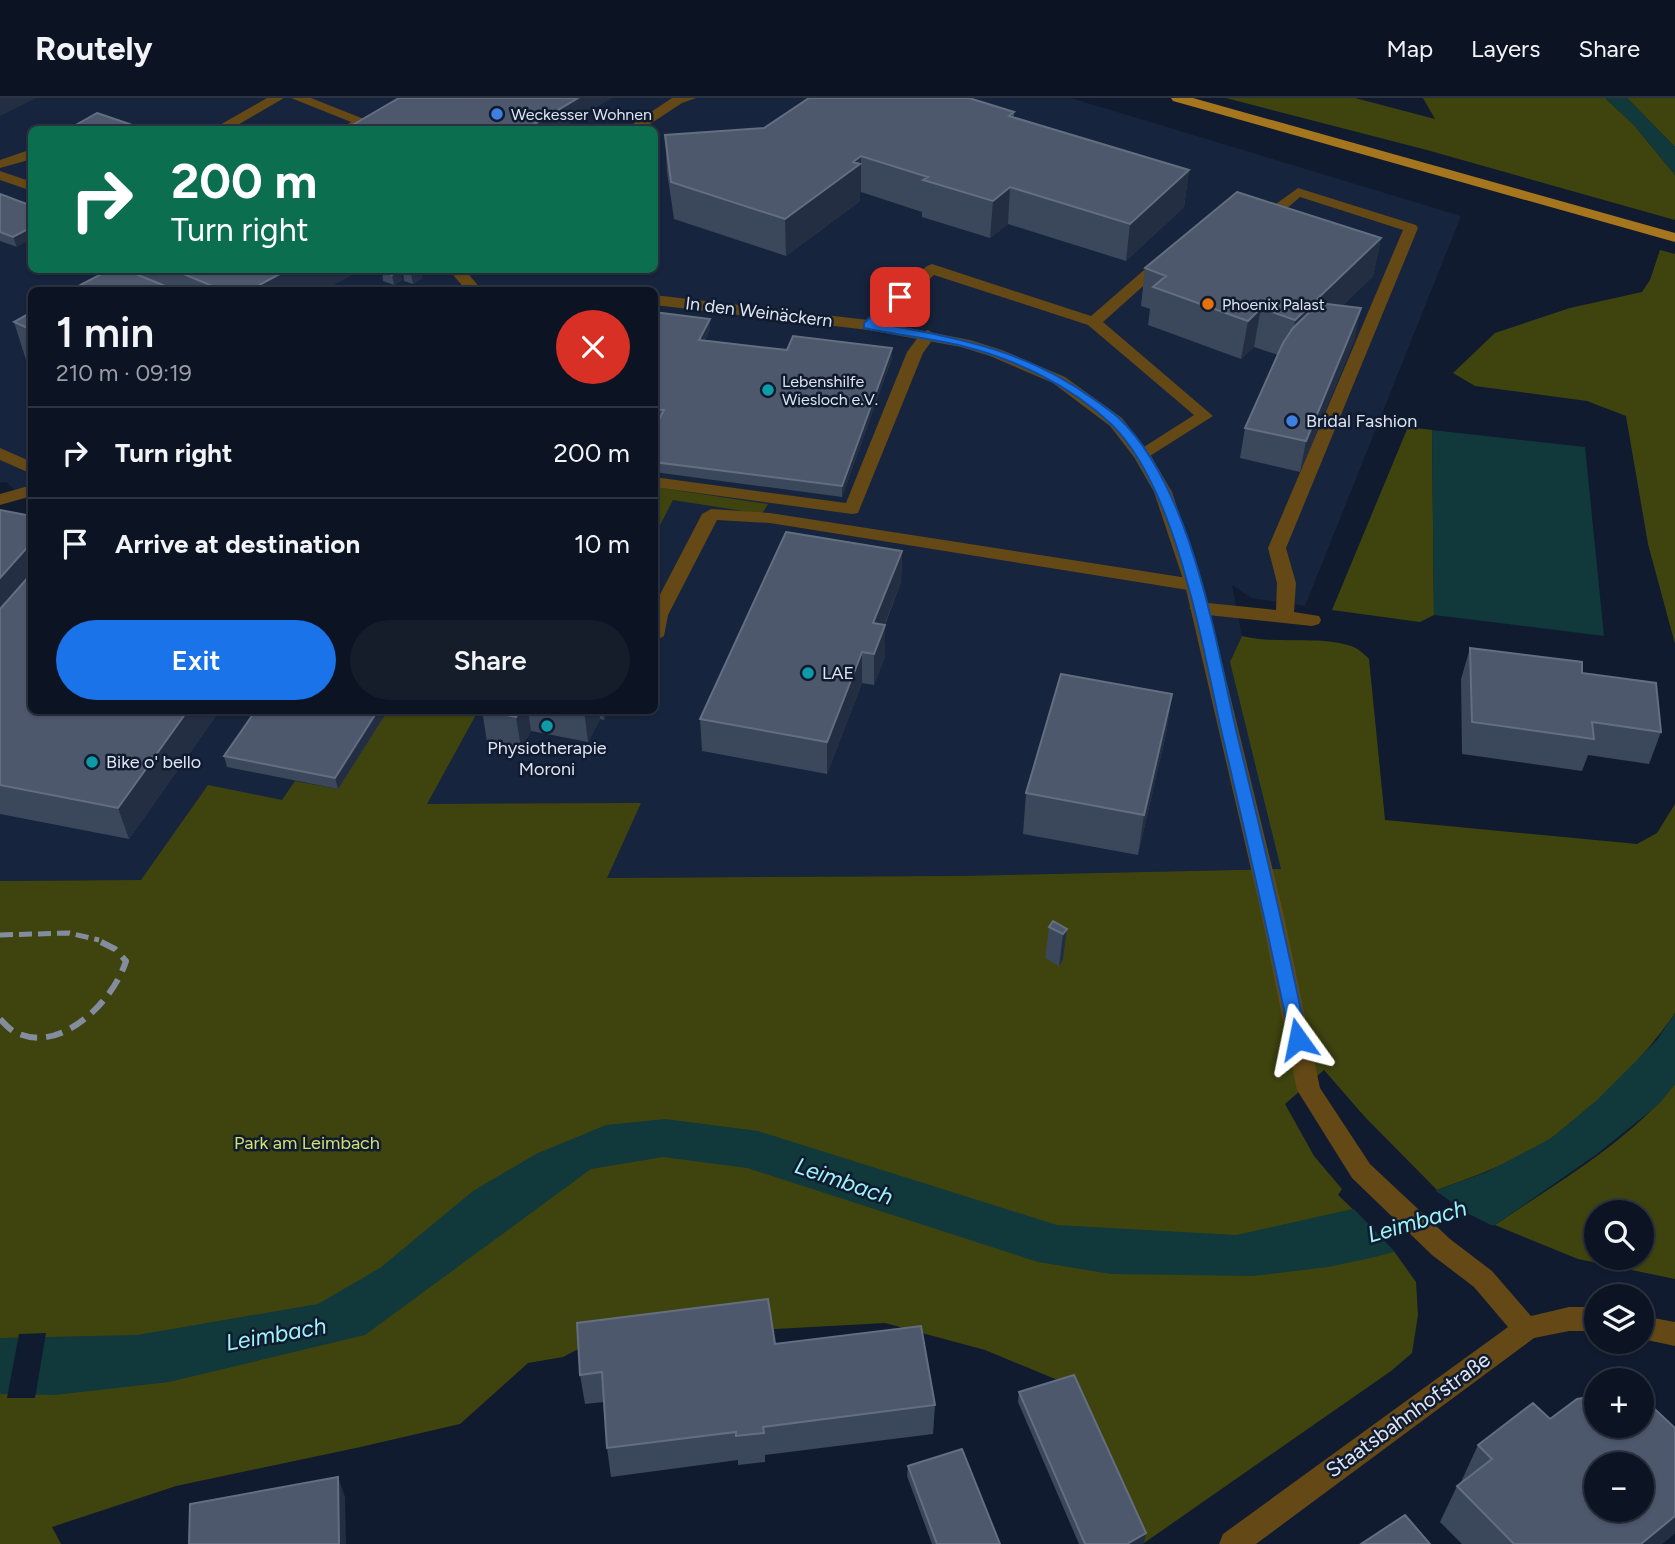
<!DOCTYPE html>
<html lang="en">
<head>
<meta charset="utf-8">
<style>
  body { margin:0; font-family:Figtree,sans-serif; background:#151d2b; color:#f1f3f6; height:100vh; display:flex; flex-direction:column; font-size:26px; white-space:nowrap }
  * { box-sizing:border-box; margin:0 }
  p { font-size:23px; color:#9a9ea6 }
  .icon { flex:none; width:38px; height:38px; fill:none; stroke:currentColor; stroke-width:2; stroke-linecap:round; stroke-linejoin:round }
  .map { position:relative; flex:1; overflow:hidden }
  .drawer { position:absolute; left:28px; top:189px; width:630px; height:427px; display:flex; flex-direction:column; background:#0c1423; border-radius:10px; box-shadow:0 2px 5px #0004,0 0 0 2px #2c3341 }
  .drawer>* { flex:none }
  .top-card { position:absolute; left:28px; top:28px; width:630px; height:147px; border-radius:10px; box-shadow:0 2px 5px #0004,0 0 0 2px #2c3341; background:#0b6e4f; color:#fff; overflow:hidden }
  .controls { position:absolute; left:1584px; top:1102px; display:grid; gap:14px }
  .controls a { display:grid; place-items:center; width:70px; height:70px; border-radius:50%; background:#0c1423; box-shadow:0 2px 5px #0004,0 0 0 2px #2c3341; font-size:35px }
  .pin { position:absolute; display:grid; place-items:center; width:60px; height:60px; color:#fff; margin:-30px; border-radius:14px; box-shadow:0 4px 10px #0006 }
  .me { position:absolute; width:77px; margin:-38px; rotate:348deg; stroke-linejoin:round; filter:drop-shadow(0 0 5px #0008) }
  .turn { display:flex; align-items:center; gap:24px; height:147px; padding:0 28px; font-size:32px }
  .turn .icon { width:91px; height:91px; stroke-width:2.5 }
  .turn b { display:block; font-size:49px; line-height:60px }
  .round { display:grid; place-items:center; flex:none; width:74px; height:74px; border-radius:37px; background:#151d2b }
  .summary { display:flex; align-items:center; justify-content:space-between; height:119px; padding:0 28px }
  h1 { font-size:42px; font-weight:600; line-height:52px }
  .action { display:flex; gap:14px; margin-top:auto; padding:14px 28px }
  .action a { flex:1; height:80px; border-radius:42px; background:#1a73e8; color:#fff; font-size:28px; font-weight:600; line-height:80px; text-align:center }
  .action a+a { background:#151d2b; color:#f1f3f6 }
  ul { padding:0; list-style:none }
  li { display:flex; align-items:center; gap:21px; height:91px; padding:0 28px; border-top:2px solid #2c3341 }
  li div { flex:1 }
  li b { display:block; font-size:26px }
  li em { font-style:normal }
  header { display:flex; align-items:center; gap:42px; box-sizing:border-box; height:98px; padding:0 35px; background:#0c1423; border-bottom:2px solid #2c3341 }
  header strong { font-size:33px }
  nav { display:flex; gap:38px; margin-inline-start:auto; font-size:24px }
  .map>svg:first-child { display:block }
</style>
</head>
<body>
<header>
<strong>Routely</strong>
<nav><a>Map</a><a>Layers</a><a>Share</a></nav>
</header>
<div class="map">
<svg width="1675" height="1446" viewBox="0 0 1675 1446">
  <rect width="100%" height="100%" fill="#101b2f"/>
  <path fill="#16243d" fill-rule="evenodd" d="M0 0H1071L1461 118 1305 508 1251 500 1232 487 1242 538 1231 564 1282 771 957 778 606 780 640 705 141 782 0 783V426L31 417 32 612H654V192H32L31 406 6 384 0 385ZM32 32H654V172H32Z"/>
  <path fill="#3f440f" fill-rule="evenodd" d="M1226 0H1355L1435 21 1423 0H1605L1634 27 1675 77V122L1427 52Z
    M1627 0H1675V49Z
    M1660 152 1675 156V546L1648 446 1626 318 1587 303 1475 288 1453 275 1495 235 1570 210 1642 194 1650 182Z
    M1408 329 1432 332 1434 517 1420 524 1332 512Z
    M655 389 768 406 762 416 673 402 655 437Z
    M1242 538C1278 547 1316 537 1351 548 1358 550 1364 556 1369 561L1385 722 1637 746 1657 735 1675 706V915C1645 959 1595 1010 1550 1041 1516 1064 1475 1078 1437 1092L1365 1019 1324 972 1285 1006 1314 1058 1342 1091 1338 1097 1388 1145 1416 1184 1418 1217 1412 1255 1391 1273 1144 1445 1072 1288 985 1252 885 1225 664 1237 586 1247 563 1259 528 1265 460 1326 356 1350 176 1388 52 1429 61 1446H0V783L141 782 208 687 282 702 295 683 338 691 388 612 478 613 427 706 641 705 607 780 957 778 1281 771 1230 564Z
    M1675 986V1181L1578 1161 1495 1127C1556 1085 1628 1045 1675 986ZM1596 1115H1642V1160H1596Z"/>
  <path fill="#11383a" d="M1605 0H1627L1675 49V77L1634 27Z
    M1432 332 1585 349 1604 538 1434 517Z
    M1675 915V986L1659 1006 1597 1056 1495 1127 1371 1160 1328 1169 1253 1178 1111 1176 1038 1164 747 1070 663 1059 591 1071 365 1237 169 1284 55 1297 0 1296V1240L137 1237 318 1206 380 1170 473 1093 536 1056 606 1027 665 1021 758 1033 1057 1127 1236 1137 1437 1092 1487 1074 1550 1041 1597 1002 1657 942Z"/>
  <path fill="#101b2f" d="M1432 1090 1467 1115 1497 1130 1398 1157 1352 1109Z
    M46 1235 35 1300H7L19 1236Z"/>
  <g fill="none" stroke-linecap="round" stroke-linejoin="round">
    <path fill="#644816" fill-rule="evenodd" d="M267 0H284L229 32H211Z
      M291 0H311L369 23 357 32H339L351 24Z
      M672 0H696L682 5 641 32H624Z
      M32 51V61L0 70V62Z
      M0 73 32 84V93L0 82Z
      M1298 90 1416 127 1418 130 1286 450 1296 485 1294 514 1319 518 1321 522 1319 526 1312 528 1198 516 1189 510 1198 504 1276 512 1277 485 1268 450 1403 132 1300 99 1277 119H1267L1251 112 1258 108 1269 111Z
      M1164 157 1172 162 1169 165 1103 224 1213 318 1142 363 1133 358 1136 354 1194 317 1088 227 934 177 874 230H862L860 227 927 168 932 166 1091 218 1159 159Z
      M449 172H465L482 192H466Z
      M928 232 936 237 923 255 858 415 852 416 654 389V379L846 405 907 254 922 234Z
      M0 350 32 364V376L0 362Z
      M711 411 770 415 1194 481 1203 487 1194 493 770 425 717 422 668 517 664 538 654 544V508L702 416Z"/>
    <path fill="#644816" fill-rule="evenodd" d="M503 187H553L561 192H495Z
      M654 197 868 222 970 242 1002 252 1065 279 1122 320 1151 358 1172 394 1203 487 1283 814 1320 990 1370 1066 1450 1141 1492 1173 1531 1218 1569 1209H1596V1233H1569L1534 1240 1256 1446H1219L1223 1436 1508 1229 1474 1189 1432 1157 1352 1080 1297 992 1261 814 1185 487 1154 394 1134 359 1110 328 1053 285 990 258 961 249 868 232 654 207Z
      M32 387V398L0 407V396Z
      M1642 1218 1675 1224V1248L1642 1241Z"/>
    <path fill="#a5761e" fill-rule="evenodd" d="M1171 0H1193L1675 135V144L1173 3Z"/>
    <path stroke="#848d9e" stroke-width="5" stroke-dasharray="13 6" stroke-linecap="butt" d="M0 837 69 835 99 842"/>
    <path stroke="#848d9e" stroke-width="6" stroke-dasharray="17 9" stroke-linecap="butt" d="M0 921C5 926 11 933 17 935 62 956 114 902 126 863L115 851 93 840"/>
  </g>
  <path fill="#3b475b" d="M1014 14V19L1189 72 1184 109 1126 163 1008 126 990 140 922 119V114L861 94 860 95V103L786 158 674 121 667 74 665 37Z
    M0 96 17 149 0 143Z
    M1381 140 1373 178 1342 208 1355 240 1300 374 1240 360 1245 330 1278 257 1254 249 1241 261 1148 227 1150 211 1141 208 1145 170Z
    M101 172H356V174L324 192H71L105 173Z
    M383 172 402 182 394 187 383 183 382 173Z
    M404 172H421L422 180 413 186 404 183 403 173Z
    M32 214V265L26 262 14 224Z
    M654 214 710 231 705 242 787 252 892 260 842 399 654 374V331L659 322 654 321Z
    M0 412 32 612H220L129 741 0 716Z
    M902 453 901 484 885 527V558L874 587 862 585 827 676 702 653 700 621Z
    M1470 550 1582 575 1661 634 1649 666 1588 657 1582 673 1462 656 1461 581Z
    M1172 596 1166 636 1138 757 1023 736 1026 695Z
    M256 612H388L338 691 227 669 224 658Z
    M482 612H609L604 622 600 621 588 644 531 633 521 650 487 644Z
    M1049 829 1067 831 1063 862 1059 868 1045 860Z
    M775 1246 935 1307 933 1336 765 1357V1364L738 1367V1362L611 1379 607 1350 604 1304 585 1306 580 1277Z
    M1019 1294 1144 1445 1141 1446H1079L1018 1304Z
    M1550 1321 1675 1435 1662 1446H1462L1440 1424 1457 1388 1461 1384 1478 1347Z
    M908 1368 1000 1446H932L907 1378Z"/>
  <path fill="#232e43" d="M0 0H36L0 18Z
    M578 0H612L559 32H525Z
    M861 58V94L860 95V103L786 158 785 121Z
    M1189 72 1184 109 1126 163 1130 126Z
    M1010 89 1008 126 990 140 993 103Z
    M32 129V141L17 149 13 139Z
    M1381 140 1373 178 1288 260 1295 222Z
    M287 172H356V174L324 192H250Z
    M400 172 402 182 394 187 392 177Z
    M417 172H421L422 180 413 186 411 176Z
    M1261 210 1254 249 1241 261 1248 223Z
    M1361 210 1355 240 1300 374 1306 343Z
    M710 221V231L700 252 699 242Z
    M892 250V260L842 399V388Z
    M32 444V520L0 557V480Z
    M902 453 901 484 873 556V525Z
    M885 527V558L874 587V556Z
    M862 554V585L827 676V644Z
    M1172 596 1166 636 1138 757 1144 717Z
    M188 612H220L129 741 118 710Z
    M378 612H388L338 691 335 680Z
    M520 612H528L531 633 521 650 516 619Z
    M584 612H599L600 621 588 644Z
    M603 612H609L604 622Z
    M1067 831 1063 862 1059 868 1063 836Z
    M338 1379 345 1399 346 1446H339Z
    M1675 1418V1435L1662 1446H1641Z
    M1146 1435 1144 1445 1141 1446H1127Z"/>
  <path fill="#4d586c" stroke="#636e81" stroke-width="2" fill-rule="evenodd" d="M399 0H578L525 32H344Z
    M809 0H969L1014 14 1009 18 1189 72 1130 126 1010 89 993 103 923 82 928 79 861 58 853 64 860 66 785 121 671 84 665 37 764 30Z
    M97 15 147 32H67Z
    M1237 94 1381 140 1295 222 1261 210 1248 223 1153 189 1166 178 1145 170Z
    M0 96 32 108V129L13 139 0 134Z
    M109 172H126L175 192H71Z
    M174 172H287L250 192H222Z
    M383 172H400L392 177 382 173Z
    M404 172H417L411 176 403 173Z
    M1319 205 1361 210 1306 343 1245 330 1283 245 1293 230Z
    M32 214V232L14 224Z
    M654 214 710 221 699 242 787 252 793 238 892 250 842 388 654 364V331L664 312 654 311Z
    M0 412 32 418V444L0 480Z
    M786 434 902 453 873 525 885 527 874 556 862 554 827 644 700 621Z
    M32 475V612H188L118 710 0 687V511Z
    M1470 550 1582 564V575L1656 585 1661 634 1592 624 1594 641 1472 624Z
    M1061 576 1172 596 1144 717 1026 695Z
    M256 612H378L335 680 224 658Z
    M483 612H520L516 619Z
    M1053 823 1067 831 1063 836 1049 829Z
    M768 1201 775 1246 921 1228 935 1307 763 1329 764 1335 736 1338V1334L607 1350 602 1274 580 1277 577 1225Z
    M1074 1277 1146 1435 1127 1446H1085L1019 1294Z
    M1596 1298V1328H1642V1299L1675 1330V1418L1641 1446H1514L1457 1388 1492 1361 1478 1347 1533 1305 1550 1321 1577 1301ZM1596 1367H1642V1412H1596Z
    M962 1351 1000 1446H937L908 1368Z
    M338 1379 339 1446H189L190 1406Z
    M1405 1417 1430 1446H1361Z"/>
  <path fill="#1a73e8" stroke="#114b97" stroke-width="2" d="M896 197 906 199 877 225C960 241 1025 251 1095 302 1103 308 1113 314 1120 321 1192 391 1215 541 1237 636 1262 737 1286 839 1307 941L1305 946H1292L1290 941C1269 839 1246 738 1222 636 1202 548 1177 390 1111 326 1071 288 1015 261 962 248 930 240 896 237 864 230V225Z"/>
  <g fill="#3f7fe0" stroke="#101b2f" stroke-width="2.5">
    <circle cx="497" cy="16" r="7"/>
    <circle cx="1292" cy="323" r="7"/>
  </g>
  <circle fill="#e8710a" stroke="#101b2f" stroke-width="2.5" cx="1208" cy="206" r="7"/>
  <g fill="#0f9aa8" stroke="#101b2f" stroke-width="2.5">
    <circle cx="768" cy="292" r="7"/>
    <circle cx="808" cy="575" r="7"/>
    <circle cx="547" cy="628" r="7"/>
    <circle cx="92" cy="664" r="7"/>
  </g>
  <g text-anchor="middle" stroke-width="5" stroke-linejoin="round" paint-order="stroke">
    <g font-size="16" fill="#dde5f3" stroke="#101b2f" text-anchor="start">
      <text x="511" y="22">Weckesser Wohnen</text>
      <text x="1222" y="212">Phoenix Palast</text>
      <text x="782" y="289">Lebenshilfe<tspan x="782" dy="18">Wiesloch e.V.</tspan></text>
    </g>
    <g font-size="18" fill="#dde5f3" stroke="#101b2f">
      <text transform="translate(759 214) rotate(7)" y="6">In den Weinäckern</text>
    </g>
    <g font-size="18" fill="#dde5f3" stroke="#101b2f" text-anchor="start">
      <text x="1306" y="329">Bridal Fashion</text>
      <text x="822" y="581">LAE</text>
      <text x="547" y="656" text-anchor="middle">Physiotherapie<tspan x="547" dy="21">Moroni</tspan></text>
      <text x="106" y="670">Bike o' bello</text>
    </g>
    <g font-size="18" fill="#d3e06f" stroke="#101b2f">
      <text x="307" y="1051">Park am Leimbach</text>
    </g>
    <g font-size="21" fill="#dde5f3" stroke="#101b2f">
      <text transform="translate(1408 1317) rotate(-36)" y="7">Staatsbahnhofstraße</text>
    </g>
    <g font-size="23" font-style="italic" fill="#9df3f8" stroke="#101b2f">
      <text transform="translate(844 1083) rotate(19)" y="8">Leimbach</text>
      <text transform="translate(1417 1123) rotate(-16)" y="8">Leimbach</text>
      <text transform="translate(276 1236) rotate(-10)" y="8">Leimbach</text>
    </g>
  </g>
</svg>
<div class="controls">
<a><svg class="icon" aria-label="search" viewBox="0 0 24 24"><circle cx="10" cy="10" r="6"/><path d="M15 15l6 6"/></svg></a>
<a><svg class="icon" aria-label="layers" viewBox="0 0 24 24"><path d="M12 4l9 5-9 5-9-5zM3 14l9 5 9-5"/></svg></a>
<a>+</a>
<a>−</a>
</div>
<div class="pin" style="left:900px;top:199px;background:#d93025"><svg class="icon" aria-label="arrive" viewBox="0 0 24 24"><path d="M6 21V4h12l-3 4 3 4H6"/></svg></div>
<svg class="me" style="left:1298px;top:941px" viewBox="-20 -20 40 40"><path d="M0-17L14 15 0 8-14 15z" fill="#1a73e8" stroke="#fff" stroke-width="4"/></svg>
<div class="top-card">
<div class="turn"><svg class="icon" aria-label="right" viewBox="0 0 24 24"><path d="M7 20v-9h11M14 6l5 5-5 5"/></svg><div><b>200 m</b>Turn right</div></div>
</div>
<section class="drawer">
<div class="summary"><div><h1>1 min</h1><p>210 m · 09:19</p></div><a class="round" style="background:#d93025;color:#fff"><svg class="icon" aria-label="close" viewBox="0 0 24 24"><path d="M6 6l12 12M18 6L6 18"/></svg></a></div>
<ul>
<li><svg class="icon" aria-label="right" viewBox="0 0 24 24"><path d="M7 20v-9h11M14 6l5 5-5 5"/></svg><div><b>Turn right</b></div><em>200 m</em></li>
<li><svg class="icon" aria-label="arrive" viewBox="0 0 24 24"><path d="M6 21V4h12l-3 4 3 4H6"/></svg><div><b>Arrive at destination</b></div><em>10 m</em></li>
</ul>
<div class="action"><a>Exit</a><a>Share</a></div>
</section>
</div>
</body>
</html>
